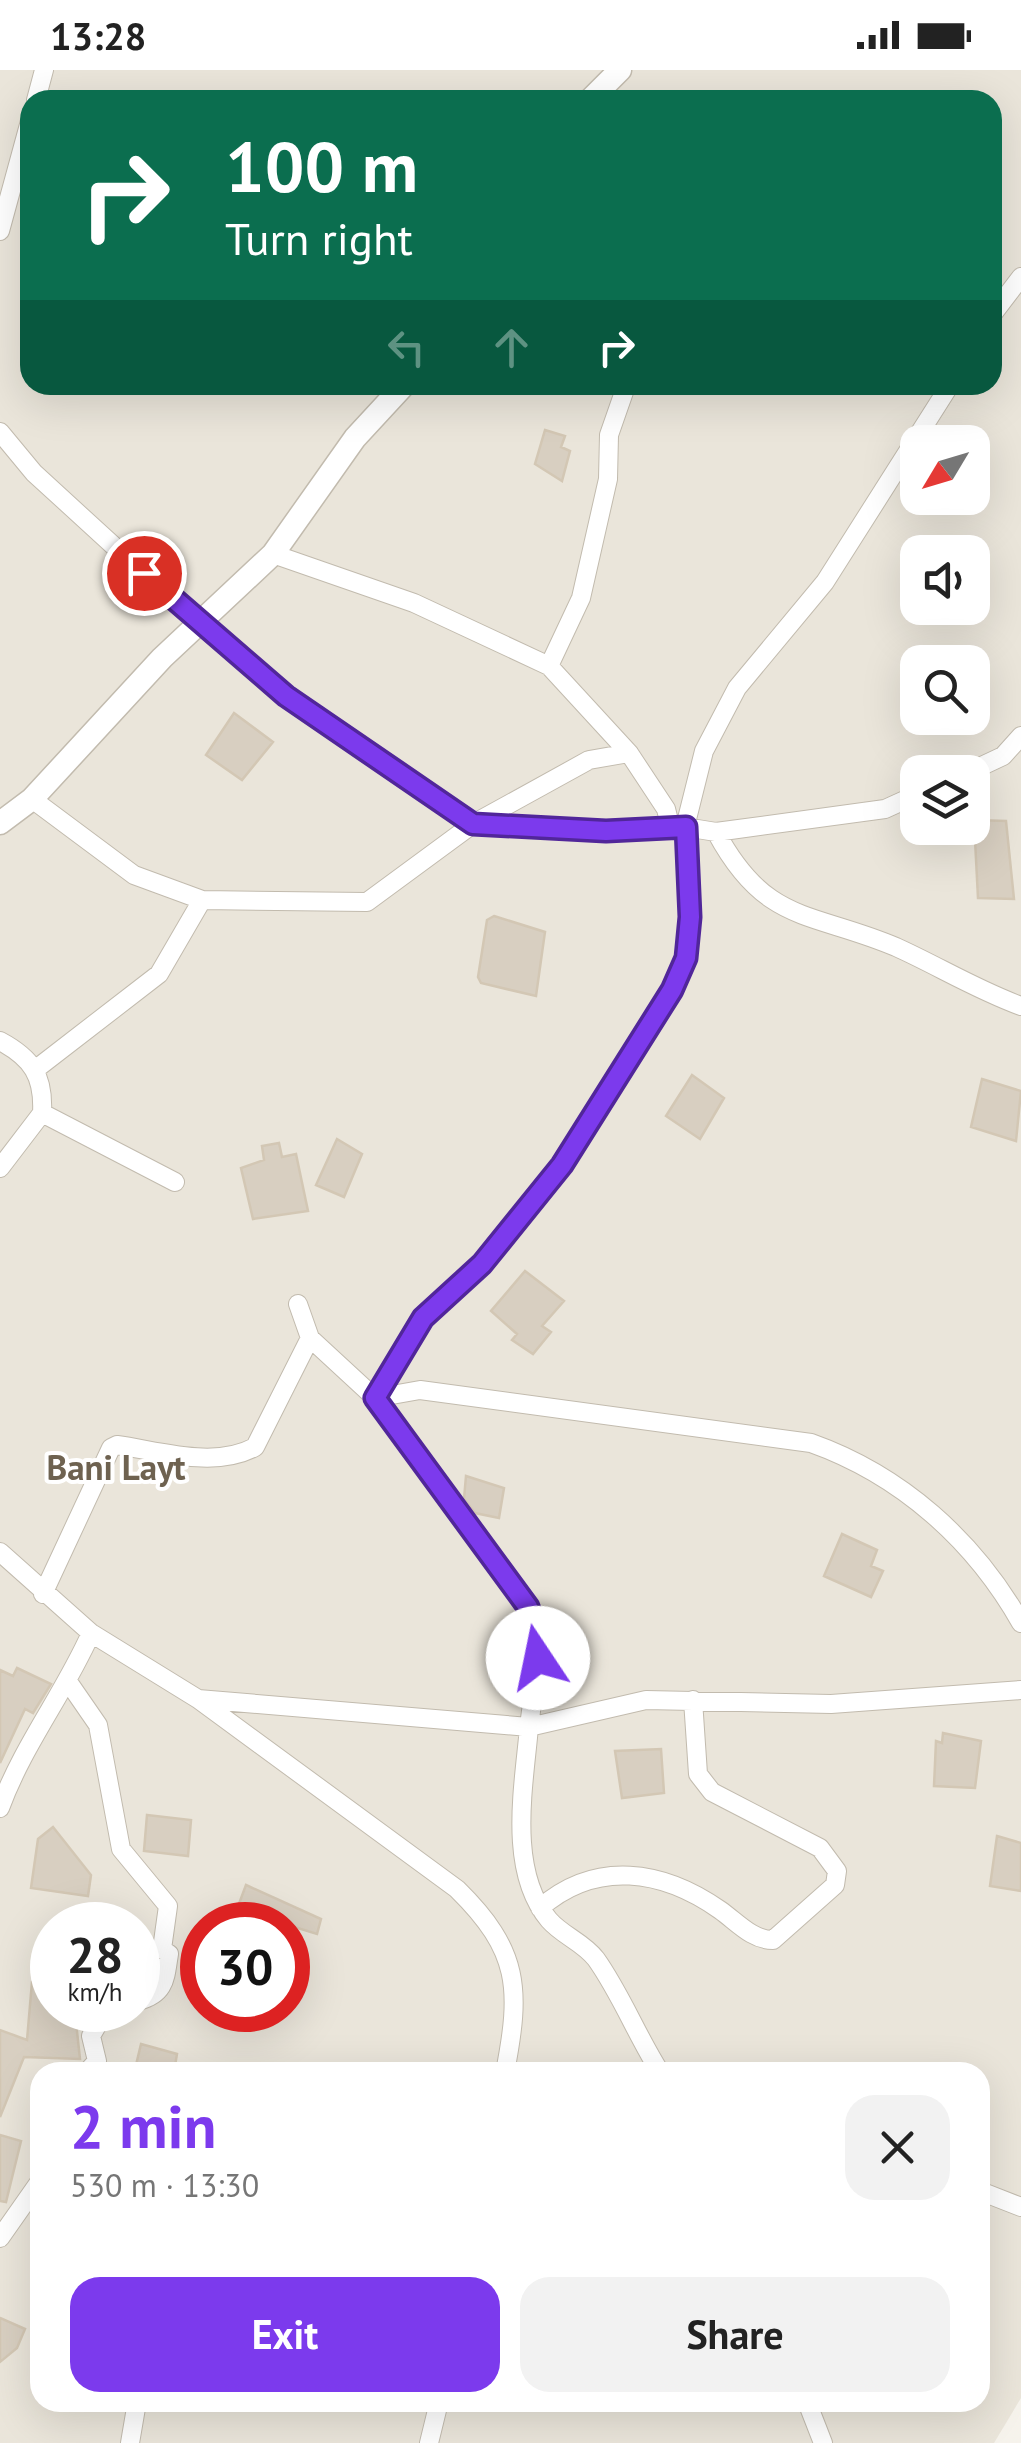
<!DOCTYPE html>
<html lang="en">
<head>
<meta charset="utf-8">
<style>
  body { margin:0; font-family:"PT Sans",sans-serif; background:#f2f2f2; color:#222; height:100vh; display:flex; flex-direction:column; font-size:38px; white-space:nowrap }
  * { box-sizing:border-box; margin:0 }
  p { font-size:32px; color:#767676 }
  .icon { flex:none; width:55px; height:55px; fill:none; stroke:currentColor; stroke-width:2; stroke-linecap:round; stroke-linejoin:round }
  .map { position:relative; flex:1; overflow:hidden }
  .panel { position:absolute; left:30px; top:1992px; width:960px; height:350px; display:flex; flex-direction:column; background:#fff; border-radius:30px; box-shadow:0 10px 40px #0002 }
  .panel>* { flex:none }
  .top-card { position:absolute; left:20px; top:20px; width:982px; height:305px; border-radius:30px; box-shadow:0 10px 40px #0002; background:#0b6e4f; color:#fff; overflow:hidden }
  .needle { width:65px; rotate:232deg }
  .controls { position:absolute; left:900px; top:355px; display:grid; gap:20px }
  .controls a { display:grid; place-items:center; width:90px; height:90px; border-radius:20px; background:#fff; box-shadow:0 10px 40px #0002; font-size:50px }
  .speed { position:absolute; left:30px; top:1832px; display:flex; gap:20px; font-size:50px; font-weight:700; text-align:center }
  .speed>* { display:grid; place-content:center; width:130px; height:130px; border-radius:50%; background:#fff; box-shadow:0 10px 40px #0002; line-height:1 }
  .speed small { font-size:25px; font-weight:400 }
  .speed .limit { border:15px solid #d22; background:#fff; color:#111 }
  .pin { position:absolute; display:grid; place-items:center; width:85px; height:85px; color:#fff; margin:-42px; border:5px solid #fff; border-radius:50%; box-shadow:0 2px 10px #0007 }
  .me { position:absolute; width:110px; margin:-55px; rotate:349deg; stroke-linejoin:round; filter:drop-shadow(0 0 8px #0008) }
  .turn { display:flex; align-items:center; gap:35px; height:210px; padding:0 40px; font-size:45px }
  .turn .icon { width:130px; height:130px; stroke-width:2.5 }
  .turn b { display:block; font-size:70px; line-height:85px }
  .lanes { display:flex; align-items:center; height:95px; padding:0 40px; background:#0003; justify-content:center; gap:50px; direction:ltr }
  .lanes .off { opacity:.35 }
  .round { display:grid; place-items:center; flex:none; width:105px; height:105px; border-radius:30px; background:#f2f2f2 }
  .headline { display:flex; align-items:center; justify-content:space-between; height:170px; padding:0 40px }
  h1 { font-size:60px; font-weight:600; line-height:75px; color:#7c3aed }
  .primary-button { display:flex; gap:20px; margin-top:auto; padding:20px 40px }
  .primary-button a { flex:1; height:115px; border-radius:30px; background:#7c3aed; color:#fff; font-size:40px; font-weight:600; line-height:115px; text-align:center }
  .primary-button a+a { background:#f2f2f2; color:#222 }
  .status { display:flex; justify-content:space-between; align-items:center; height:70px; padding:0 50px; background:#fff; direction:ltr }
  .status svg { height:28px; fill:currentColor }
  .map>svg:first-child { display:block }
</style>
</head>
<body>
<div class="status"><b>13:28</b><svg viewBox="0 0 49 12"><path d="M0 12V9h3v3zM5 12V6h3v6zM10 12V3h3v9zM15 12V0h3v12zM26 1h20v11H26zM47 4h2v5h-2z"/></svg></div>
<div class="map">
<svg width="1021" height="2373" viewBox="0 0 1021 2373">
  <rect width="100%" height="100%" fill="#f6f3ec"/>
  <path fill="#eae5da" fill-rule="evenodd" d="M0 0H1021V2328L994 2373H0ZM30 30H992V315H30ZM918 372H972V428H918ZM918 482H972V538H918ZM918 592H972V648H918ZM918 702H972V758H918ZM52 1855H138V1940H52ZM202 1855H288V1940H202ZM40 2002H980V2332H40Z"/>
  <path fill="#d8cfc1" stroke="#d3c7b4" stroke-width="2.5" d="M545 360 565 366 561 377 570 381 562 411 535 394Z
    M234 643 273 672 242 710 206 685Z
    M974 750 1006 751 1014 829 978 828Z
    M494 846 545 862 536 926 481 913 478 907 487 850Z
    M692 1005 724 1028 700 1069 666 1046Z
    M982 1009 1021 1021 1016 1071 971 1057Z
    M337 1069 362 1084 344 1127 316 1115Z
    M279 1073 282 1087 296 1084 308 1141 253 1149 241 1098 264 1090 262 1076Z
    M525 1201 564 1231 542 1256 551 1262 533 1284 512 1270 517 1264 491 1241Z
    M466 1406 504 1418 499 1448 475 1443 464 1429Z
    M842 1464 877 1480 871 1496 883 1501 871 1527 824 1506Z
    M17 1598 51 1614 33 1643 25 1639 0 1693V1600L13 1606Z
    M943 1663 981 1671 975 1718 934 1716 936 1671 942 1673Z
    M661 1679 664 1723 622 1728 615 1681Z
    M147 1745 191 1750 188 1786 144 1781Z
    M53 1757 91 1805 88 1826 31 1818 38 1769Z
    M997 1766 1021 1773V1821L990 1816Z
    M246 1815 321 1849 317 1864 288 1855 233 1850Z
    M142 1869 155 1890 151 1909 143 1910Z
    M32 1912H52V1943H75L80 1989 24 1987 0 2047V1960L27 1970Z
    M141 1974 177 1984 174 2002 136 1995Z
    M0 2065 21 2071 6 2132 0 2131Z
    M0 2248 25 2259 17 2278 0 2292Z"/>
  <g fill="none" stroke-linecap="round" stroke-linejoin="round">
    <g stroke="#c2bbae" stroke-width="20">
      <path id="minor" d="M36 30 44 0
        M0 161 30 51
        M992 245 1021 207
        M0 362 34 403 199 554 286 626 473 754 606 761 685 757 716 762 885 739 918 724
        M273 484 414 533 549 596 629 683 666 739 671 759
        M549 596 581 528 608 409 609 365 624 322
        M969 702 1003 686 1021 666
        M32 729 134 805 202 830 367 832 473 754 589 690 629 683
        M716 762C766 855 811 841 896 877 938 896 977 920 1021 936
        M0 971C32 988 44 1006 42 1043L175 1112
        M36 999 159 904 202 830
        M0 1098 42 1043
        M298 1234 310 1268 375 1328 420 1320 811 1373C901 1405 974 1470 1021 1553
        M0 1482 91 1563 198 1629 457 1819C520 1881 521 1919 505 2002
        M43 1524 111 1378 117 1375C160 1381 215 1399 255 1377L310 1268
        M69 1613 98 1655 121 1779 168 1836 162 1879 169 1884C165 1908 166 1924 138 1931
        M198 1629 529 1657C534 1614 543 1578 528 1537L375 1328 423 1248 481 1193 562 1095 672 920 686 888 689 847 685 757 704 681 737 618 825 512 950 315
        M0 1738C23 1675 64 1624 91 1563
        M540 1838C596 1789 663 1800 720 1840 737 1852 752 1870 773 1870L835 1815 837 1801 820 1778 712 1722 698 1704 693 1630
        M120 1940H126
        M87 2002 97 1991 91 1966 106 1940
        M660 2002C637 1966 621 1924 596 1889 583 1872 563 1866 549 1850 507 1800 524 1716 529 1657L646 1630 831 1634 1021 1620
        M980 2121 1021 2137
        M0 2168 40 2111
        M807 2332 823 2373
        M130 2373 137 2332
        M429 2373 439 2332"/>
    </g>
    <g stroke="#c2bbae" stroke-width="25">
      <path id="tertiary" d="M590 30 620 0
        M0 753 32 729 162 588 273 484 355 368 404 315"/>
    </g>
    <use href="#minor" stroke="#fff" stroke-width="18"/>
    <use href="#tertiary" stroke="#fff" stroke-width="22"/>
  </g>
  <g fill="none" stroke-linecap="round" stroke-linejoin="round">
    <g stroke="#51269a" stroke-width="25">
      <path id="route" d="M144 503 286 626 473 754 606 761 686 757 690 847 686 888 672 920 562 1095 482 1194 423 1248 375 1328 528 1537 537 1562 538 1588"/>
    </g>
    <use href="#route" stroke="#7c3aed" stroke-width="18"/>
  </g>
  <g text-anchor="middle" stroke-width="8" stroke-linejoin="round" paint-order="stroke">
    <g font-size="35" font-weight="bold" fill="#6e6250" stroke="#fff">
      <text x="116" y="1410">Bani Layt</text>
    </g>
  </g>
</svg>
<div class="controls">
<a><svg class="needle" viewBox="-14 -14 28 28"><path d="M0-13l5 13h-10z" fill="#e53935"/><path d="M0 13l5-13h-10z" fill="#767676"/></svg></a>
<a><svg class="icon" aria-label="sound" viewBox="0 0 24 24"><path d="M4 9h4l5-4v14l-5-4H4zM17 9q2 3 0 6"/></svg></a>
<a><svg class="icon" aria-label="search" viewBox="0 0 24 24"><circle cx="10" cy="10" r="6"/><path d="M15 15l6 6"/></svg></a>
<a><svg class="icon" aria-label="layers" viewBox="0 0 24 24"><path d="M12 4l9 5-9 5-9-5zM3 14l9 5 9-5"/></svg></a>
</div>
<div class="speed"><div>28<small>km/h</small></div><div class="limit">30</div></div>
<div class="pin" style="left:144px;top:503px;background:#d93025"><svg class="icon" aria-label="arrive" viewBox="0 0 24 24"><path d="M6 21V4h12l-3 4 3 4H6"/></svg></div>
<svg class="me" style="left:538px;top:1588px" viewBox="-20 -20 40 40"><circle r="19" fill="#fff"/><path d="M0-13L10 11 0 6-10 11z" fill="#7c3aed"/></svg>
<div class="top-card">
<div class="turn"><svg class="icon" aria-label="right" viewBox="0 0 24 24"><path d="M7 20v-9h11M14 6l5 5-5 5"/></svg><div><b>100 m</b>Turn right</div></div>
<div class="lanes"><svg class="icon off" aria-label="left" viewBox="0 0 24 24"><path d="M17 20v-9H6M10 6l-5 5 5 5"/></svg><svg class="icon off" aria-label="ahead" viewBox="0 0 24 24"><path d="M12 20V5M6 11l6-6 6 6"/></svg><svg class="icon" aria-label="right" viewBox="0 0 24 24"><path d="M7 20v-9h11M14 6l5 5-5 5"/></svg></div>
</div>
<section class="panel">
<div class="headline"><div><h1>2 min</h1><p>530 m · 13:30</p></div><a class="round"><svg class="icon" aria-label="close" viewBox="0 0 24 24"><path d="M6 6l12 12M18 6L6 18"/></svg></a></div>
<div class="primary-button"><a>Exit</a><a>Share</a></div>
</section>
</div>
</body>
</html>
